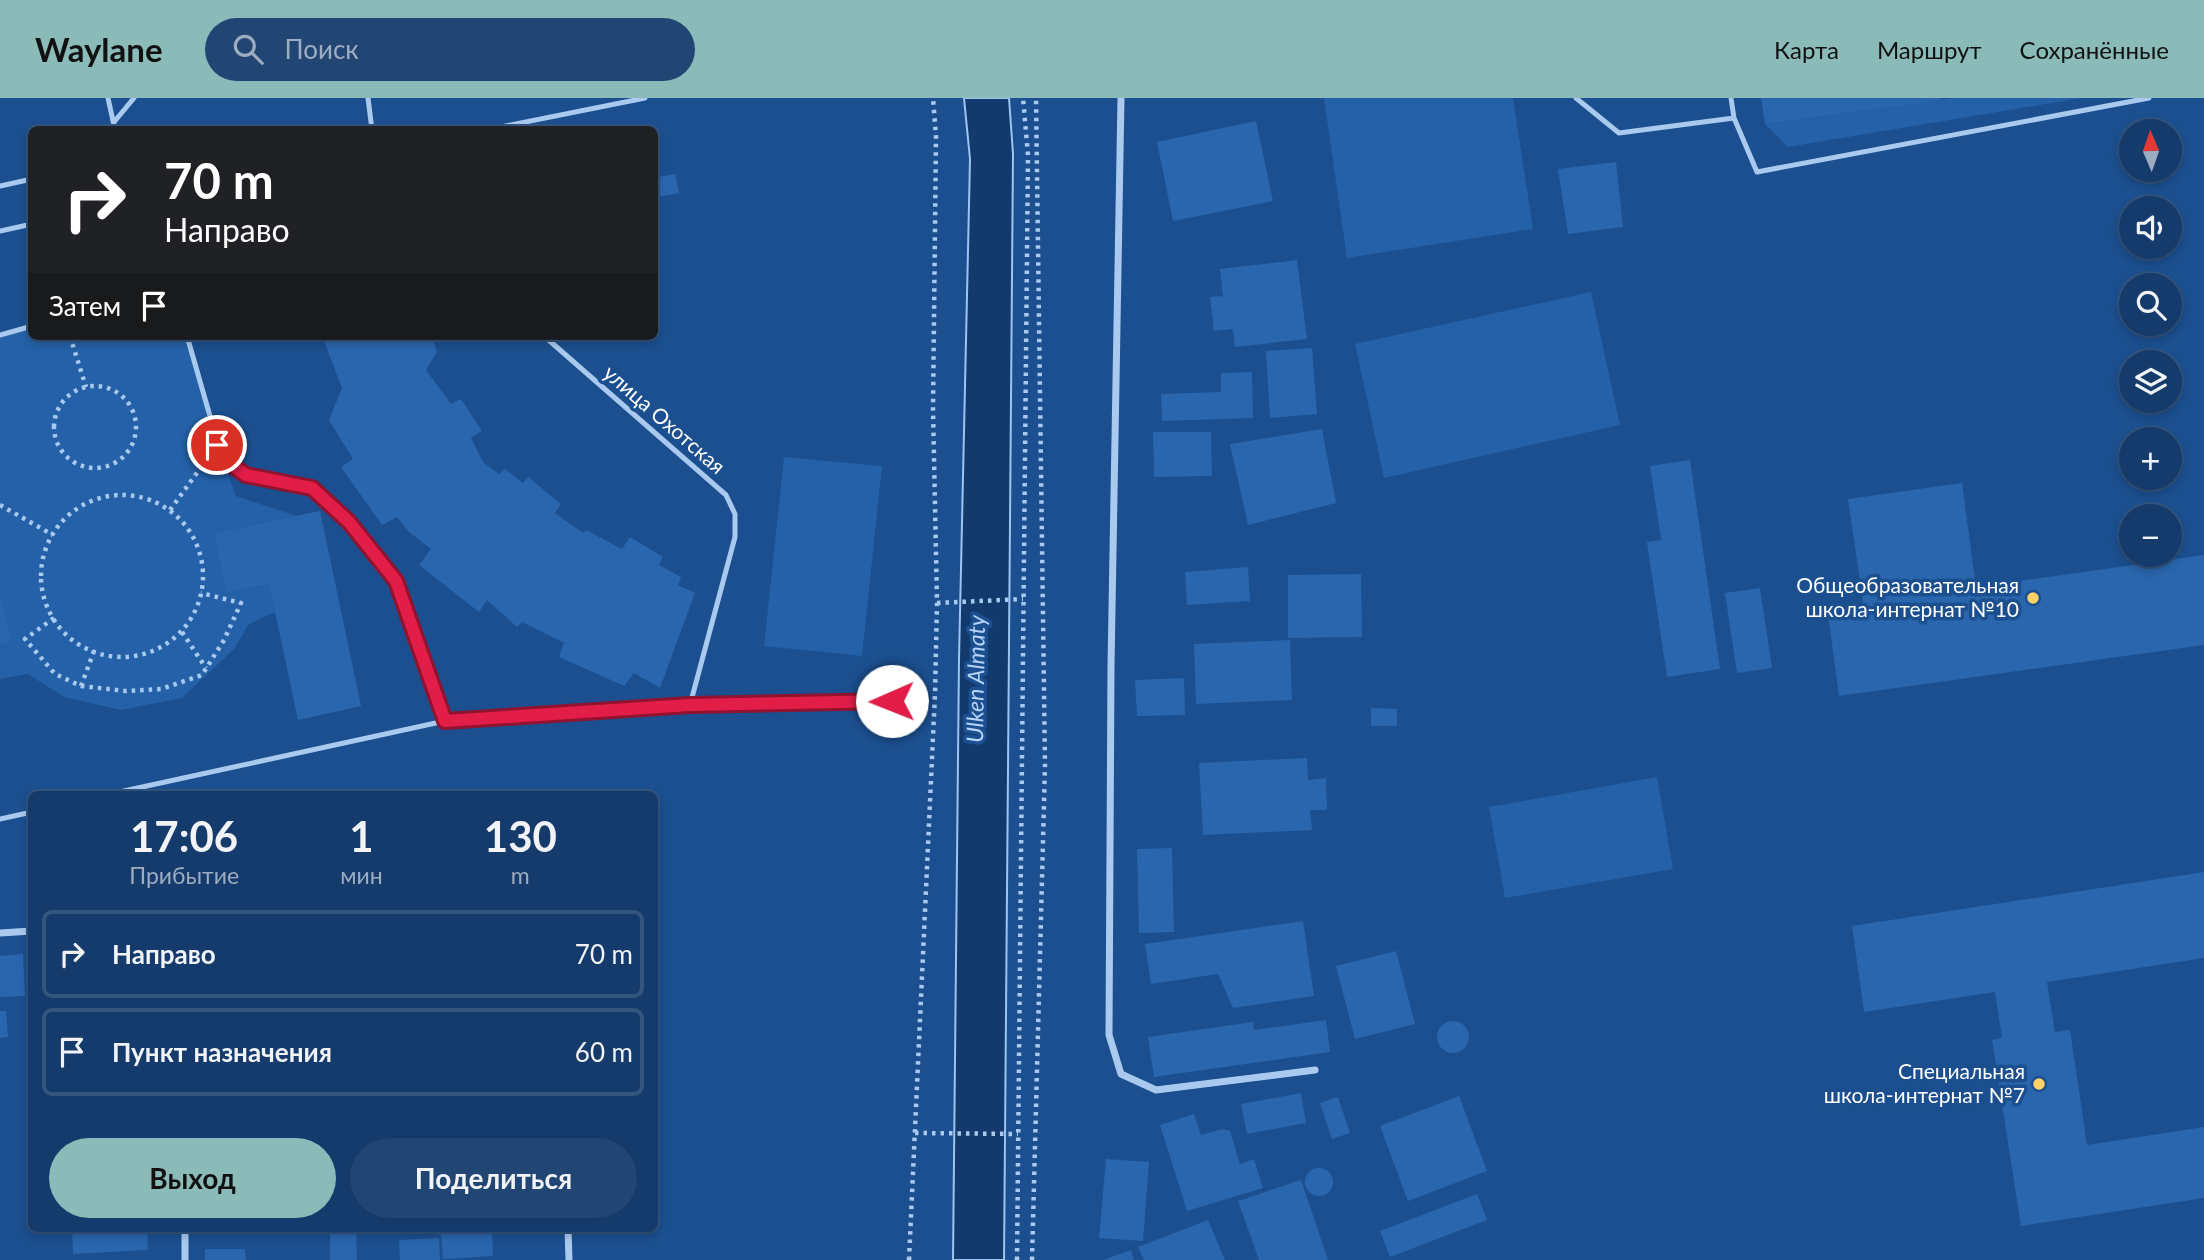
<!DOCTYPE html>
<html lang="ru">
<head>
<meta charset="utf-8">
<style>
  body { margin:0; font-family:Lato,sans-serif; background:#214673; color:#f1f3f6; height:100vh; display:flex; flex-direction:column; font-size:26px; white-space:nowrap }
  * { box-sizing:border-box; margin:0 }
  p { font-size:23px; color:#9dadc1 }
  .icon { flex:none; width:38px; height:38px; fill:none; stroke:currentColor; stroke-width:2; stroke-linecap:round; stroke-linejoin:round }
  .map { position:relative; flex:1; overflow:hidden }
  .details { position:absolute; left:28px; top:693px; width:630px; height:441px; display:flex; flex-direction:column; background:#143b6b; border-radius:10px; box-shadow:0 4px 10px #0003,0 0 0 2px #33557e }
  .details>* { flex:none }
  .hud { position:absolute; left:28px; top:28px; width:630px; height:214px; border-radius:10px; box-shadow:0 4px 10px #0003,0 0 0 2px #33557e; background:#202124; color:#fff; overflow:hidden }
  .needle { width:46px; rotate:358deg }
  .fabs { position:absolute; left:2119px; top:21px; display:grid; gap:14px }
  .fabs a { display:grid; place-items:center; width:63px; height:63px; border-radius:50%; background:#143b6b; box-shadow:0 4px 10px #0003,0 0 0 2px #33557e; font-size:35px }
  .pin { position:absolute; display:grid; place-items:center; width:60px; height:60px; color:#fff; margin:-30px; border:4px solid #fff; border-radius:50%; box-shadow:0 2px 7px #0007 }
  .me { position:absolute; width:77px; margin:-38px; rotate:269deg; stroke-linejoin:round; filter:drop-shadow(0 0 5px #0008) }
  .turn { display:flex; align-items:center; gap:24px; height:147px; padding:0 21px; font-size:32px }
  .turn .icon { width:91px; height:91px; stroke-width:2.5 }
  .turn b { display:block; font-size:49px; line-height:60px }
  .then { display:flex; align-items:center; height:66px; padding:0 21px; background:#0003; gap:14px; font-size:26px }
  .eta { display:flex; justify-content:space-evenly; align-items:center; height:119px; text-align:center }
  .eta b { font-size:42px; font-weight:700; line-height:49px }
  .button { display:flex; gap:14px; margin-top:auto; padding:14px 21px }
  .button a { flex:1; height:80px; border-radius:42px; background:#8bbbb9; color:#111; font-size:28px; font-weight:700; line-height:80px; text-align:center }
  .button a+a { background:#214673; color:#f1f3f6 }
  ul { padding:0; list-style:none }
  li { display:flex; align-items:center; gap:21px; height:88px; margin:0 14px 10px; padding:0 7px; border:4px solid #33557e; border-radius:10px }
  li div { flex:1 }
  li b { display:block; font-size:26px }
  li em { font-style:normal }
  header { display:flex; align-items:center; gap:42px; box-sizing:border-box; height:98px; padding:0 35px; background:#8bbbb9; color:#111 }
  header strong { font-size:33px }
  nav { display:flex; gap:38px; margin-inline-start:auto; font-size:24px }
  .search { width:490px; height:63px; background:#214673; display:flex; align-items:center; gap:18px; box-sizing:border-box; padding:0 24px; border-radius:38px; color:#9dadc1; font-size:26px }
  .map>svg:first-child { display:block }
</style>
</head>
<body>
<header>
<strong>Waylane</strong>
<div class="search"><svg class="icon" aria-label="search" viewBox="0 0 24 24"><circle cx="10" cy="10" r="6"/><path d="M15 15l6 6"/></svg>Поиск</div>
<nav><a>Карта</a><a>Маршрут</a><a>Сохранённые</a></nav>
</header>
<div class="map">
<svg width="2204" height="1162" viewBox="0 0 2204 1162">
  <rect width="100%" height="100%" fill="#1b4f8f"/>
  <path fill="#2461a8" d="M1324 0H1513L1533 131 1347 160Z
    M1952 0H2082L1788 49 1765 26Z
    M1591 194 1620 327 1384 380 1355 246Z
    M31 228 32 238H187L217 347 236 398 297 418 214 435 226 495 269 486 275 514 249 526 234 551 182 600 121 612 64 599 28 576 0 581V237Z
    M784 359 882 368 862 558 764 548Z
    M1657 679 1673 771 1505 800 1489 709Z"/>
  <path fill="#123a6d" stroke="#9cc4f0" stroke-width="2" d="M964 0H1009L1013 56 1004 1162H953L959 561 970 61Z"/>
  <path fill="#2a66ad" d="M1761 0H1941V2L1765 26Z
    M1256 23 1273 103 1173 123 1157 44Z
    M1616 64 1623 129 1568 136 1558 71Z
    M675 76 679 95 654 100V80Z
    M1297 162 1307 241 1235 249 1233 231 1214 233 1210 199 1223 198 1220 171Z
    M322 238H432L437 254 426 272 451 306 461 301 482 333 471 340 483 364 499 376 505 371 523 385 528 379 561 406 555 415 583 435 586 432 622 451 630 439 663 459 659 467 681 479 678 487 695 495 660 590 634 575 624 588 559 559 564 545 522 524 517 529 487 502 479 514 419 467 431 451 409 434 397 419 382 427 341 369 353 361 329 322 342 290Z
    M1312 250 1317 316 1270 320 1266 253Z
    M1252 274 1253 320 1162 323 1161 296 1221 294V275Z
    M1322 331 1336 405 1248 427 1230 346Z
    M1153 334H1211L1212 378 1154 379Z
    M1690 362 1720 571 1667 579 1647 444 1661 442 1650 368Z
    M1962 385 1976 489 2204 457V547L1839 598 1828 516 1864 511 1848 401Z
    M320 413 361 608 298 622 269 486 226 495 214 435Z
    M1248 469 1250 503 1187 507 1185 474Z
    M1361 476 1362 539 1288 540V477Z
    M1760 490 1772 570 1737 575 1725 495Z
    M0 495 11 544 0 546Z
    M1290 542 1292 602 1196 606 1194 546Z
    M1184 580 1185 617 1137 618 1135 582Z
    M1371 610 1397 611V628H1371Z
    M1307 660 1308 682 1326 680 1327 712H1310L1312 732 1203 737 1199 665Z
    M1172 750 1174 834 1139 835 1137 751Z
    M2204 774V860L2047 884 2055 934 2070 932 2087 1047 2204 1029V1100L2021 1128 1992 942 2002 940 1995 894 1864 914 1852 828Z
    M1303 823 1314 898 1233 910 1218 876 1151 886 1145 846Z
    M1396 853 1415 926 1355 941 1336 868Z
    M23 856 25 898 0 899V858Z
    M0 913H6L8 939 0 940Z
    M1326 922 1330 954 1154 979 1148 939 1253 924 1254 932Z
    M1437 939a16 16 0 1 1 32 0a16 16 0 1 1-32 0Z
    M1301 995 1306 1025 1247 1036 1241 1006Z
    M1459 998 1487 1073 1408 1103 1380 1028Z
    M1338 999 1350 1035 1332 1041 1320 1005Z
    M1194 1016 1201 1037 1222 1031 1230 1033 1240 1066 1254 1061 1263 1090 1187 1113 1160 1027Z
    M1106 1061 1149 1064 1143 1143 1099 1140Z
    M1305 1084a14 14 0 1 1 28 0a14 14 0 1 1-28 0Z
    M1301 1082 1328 1162H1259L1238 1103Z
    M1477 1096 1487 1122 1390 1159 1380 1133Z
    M1208 1122 1225 1162H1144L1138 1149Z
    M72 1130H147L148 1152 73 1156Z
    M205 1130H276V1135L205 1133Z
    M330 1130H356L357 1162H330Z
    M492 1133 493 1158 443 1161 441 1136Z
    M439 1140 440 1162H400L399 1142Z
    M205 1151H245L246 1162H205Z
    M1131 1152 1134 1162H1103Z"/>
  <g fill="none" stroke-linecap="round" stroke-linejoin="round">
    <path stroke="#a9c9ee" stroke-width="4.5" stroke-dasharray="3.5 5" stroke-linecap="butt" d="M70 238 86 289
      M54 329a41 41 0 1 1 82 0a41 41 0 1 1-82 0Z
      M41 478a81 81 0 1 1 162 0a81 81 0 1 1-162 0Z
      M0 407 53 437
      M170 412 202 368
      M937 505 1023 501
      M54 520 25 541 55 576 81 588 126 593 161 591 202 577 224 542 241 505 201 495
      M182 534 206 570
      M81 588 94 553
      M915 1035 1018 1036
      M909 1162 935 595 937 505 933 311 936 39 933 0
      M1017 1162 1028 57 1023 0
      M1032 1162 1045 667 1036 0"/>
    <path stroke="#a9c9ee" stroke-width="5" d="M108 0 115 32
      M368 0 372 32
      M1576 0 1619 35 1734 20 1757 74 2149 0
      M1731 0 1734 20
      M114 24 134 0
      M486 32 645 0
      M0 88 32 81
      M0 133 32 126
      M0 237 32 228
      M187 238 222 360 246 377 312 390 349 424 396 483 445 623
      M544 238 726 397 735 416V439L690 607
      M110 696 445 623 690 607 892 603
      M0 721 32 714"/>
    <path stroke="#a9c9ee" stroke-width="7" d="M1121 0 1111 568 1109 937 1121 976 1156 992 1315 972
      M0 835 32 833
      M568 1130 569 1162
      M185 1162V1130"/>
  </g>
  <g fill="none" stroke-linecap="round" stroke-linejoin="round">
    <g stroke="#92132f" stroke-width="18">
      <path id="route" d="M217 347 222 360 246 377 312 390 349 424 396 483 445 623 690 607 892 603"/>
    </g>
    <use href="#route" stroke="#e11d48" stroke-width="12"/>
  </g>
  <g fill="#ffd166" stroke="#1b4f8f" stroke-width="2.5">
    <circle cx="2033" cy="500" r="7"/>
    <circle cx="2039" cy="986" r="7"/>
  </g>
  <g text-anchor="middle" stroke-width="7" stroke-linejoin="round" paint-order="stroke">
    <g font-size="21" fill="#fff" stroke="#1b4f8f">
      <text transform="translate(664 322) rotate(41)" y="7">улица Охотская</text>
    </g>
    <g font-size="21" fill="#fff" stroke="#1b4f8f" text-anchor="end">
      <text x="2019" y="495">Общеобразовательная<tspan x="2019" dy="24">школа-интернат №10</tspan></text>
      <text x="2025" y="981">Специальная<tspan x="2025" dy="24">школа-интернат №7</tspan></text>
    </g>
    <g font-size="23" font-style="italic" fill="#b5d3f5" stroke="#1b4f8f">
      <text transform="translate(976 581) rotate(-89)" y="8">Ulken Almaty</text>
    </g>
  </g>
</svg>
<div class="fabs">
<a><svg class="needle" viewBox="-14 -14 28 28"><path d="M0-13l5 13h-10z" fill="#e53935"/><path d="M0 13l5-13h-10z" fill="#9dadc1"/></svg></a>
<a><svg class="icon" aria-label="sound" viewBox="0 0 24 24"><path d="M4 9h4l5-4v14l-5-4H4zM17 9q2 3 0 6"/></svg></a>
<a><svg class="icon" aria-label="search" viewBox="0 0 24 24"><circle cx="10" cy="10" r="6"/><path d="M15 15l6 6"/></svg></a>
<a><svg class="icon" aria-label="layers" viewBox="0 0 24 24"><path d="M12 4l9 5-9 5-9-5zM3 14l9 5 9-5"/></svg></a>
<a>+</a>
<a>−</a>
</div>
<div class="pin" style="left:217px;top:347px;background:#d93025"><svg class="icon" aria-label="arrive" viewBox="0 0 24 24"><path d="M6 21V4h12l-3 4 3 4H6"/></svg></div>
<svg class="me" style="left:892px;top:603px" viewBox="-20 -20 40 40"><circle r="19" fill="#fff"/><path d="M0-13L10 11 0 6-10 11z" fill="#e11d48"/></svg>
<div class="hud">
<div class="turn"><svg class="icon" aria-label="right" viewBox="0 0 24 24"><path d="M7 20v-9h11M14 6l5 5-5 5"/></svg><div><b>70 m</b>Направо</div></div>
<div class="then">Затем<svg class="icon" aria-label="arrive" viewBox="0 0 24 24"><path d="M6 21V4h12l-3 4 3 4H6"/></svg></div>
</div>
<section class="details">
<div class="eta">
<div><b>17:06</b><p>Прибытие</p></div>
<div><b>1</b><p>мин</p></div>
<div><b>130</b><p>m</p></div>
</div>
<ul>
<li><svg class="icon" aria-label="right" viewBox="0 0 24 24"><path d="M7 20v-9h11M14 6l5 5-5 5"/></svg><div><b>Направо</b></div><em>70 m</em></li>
<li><svg class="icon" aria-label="arrive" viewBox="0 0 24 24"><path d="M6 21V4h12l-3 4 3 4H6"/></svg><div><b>Пункт назначения</b></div><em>60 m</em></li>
</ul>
<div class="button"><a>Выход</a><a>Поделиться</a></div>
</section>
</div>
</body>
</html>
